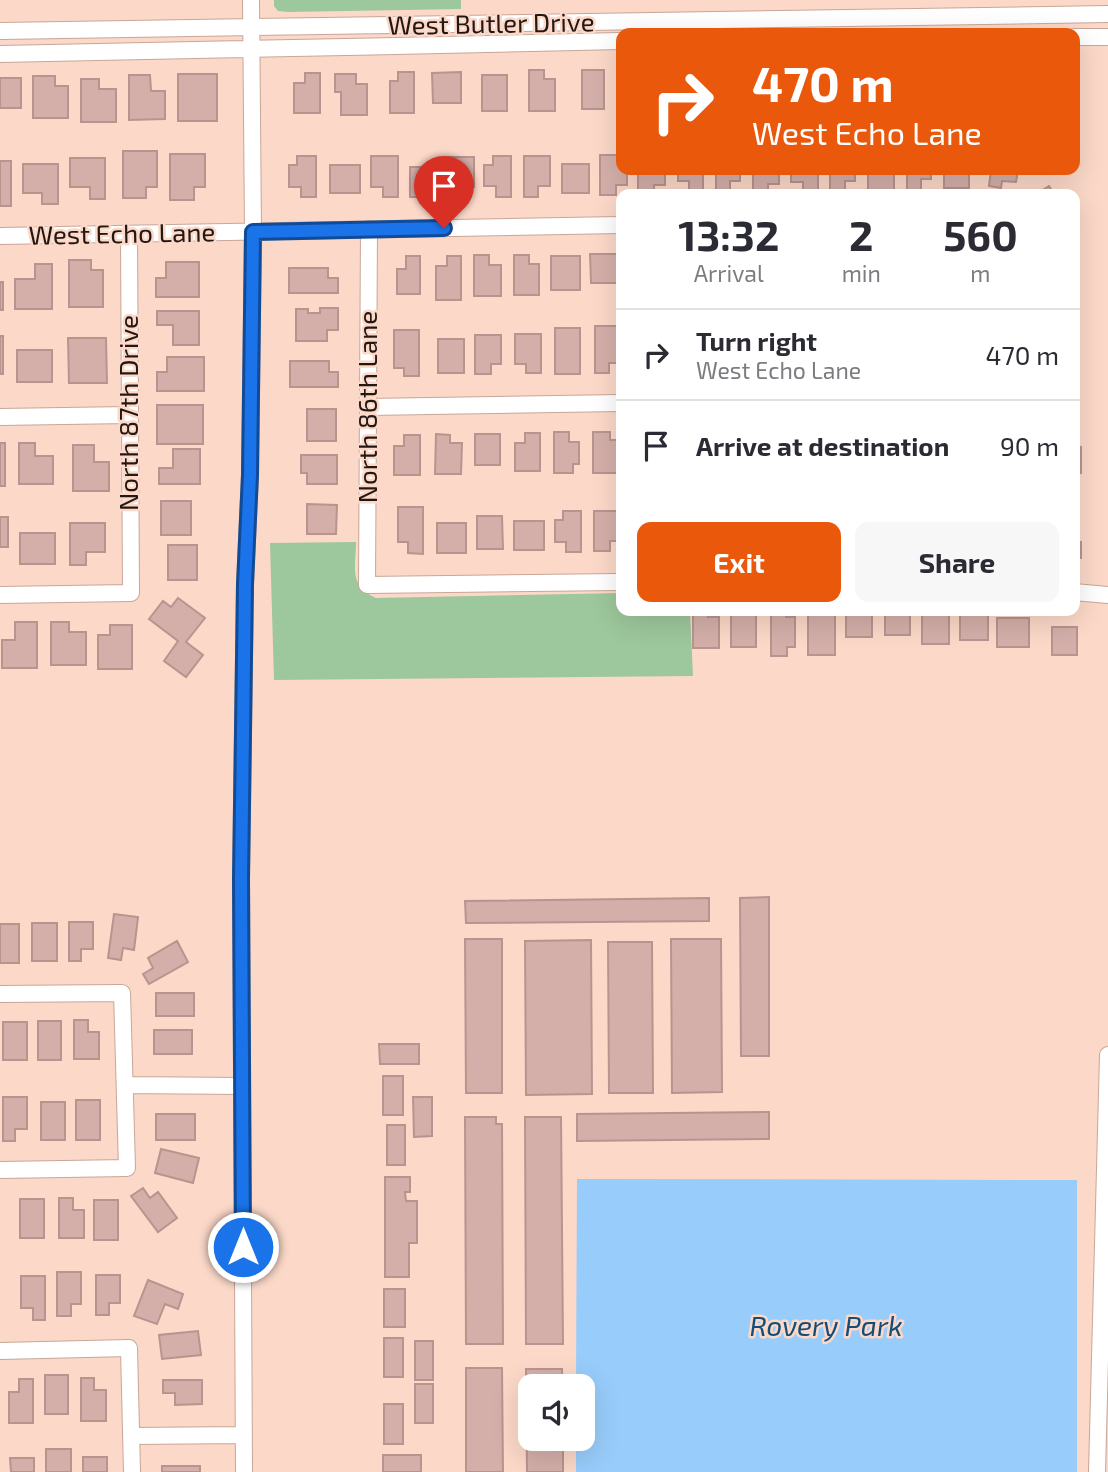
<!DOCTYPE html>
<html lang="en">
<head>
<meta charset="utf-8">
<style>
  body { margin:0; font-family:"Exo 2",sans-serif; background:#f7f7f7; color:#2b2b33; height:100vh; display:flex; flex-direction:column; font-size:26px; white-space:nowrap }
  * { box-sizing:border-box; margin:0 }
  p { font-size:23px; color:#7c7c81 }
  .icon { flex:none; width:38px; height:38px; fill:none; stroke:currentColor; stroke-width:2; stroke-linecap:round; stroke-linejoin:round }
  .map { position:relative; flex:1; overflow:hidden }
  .drawer { position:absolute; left:616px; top:189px; width:464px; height:427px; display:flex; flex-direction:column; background:#fff; border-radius:14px; box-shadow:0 7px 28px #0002 }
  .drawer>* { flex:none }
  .banner { position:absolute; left:616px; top:28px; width:464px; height:147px; border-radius:14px; box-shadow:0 7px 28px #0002; background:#ea580c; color:#fff; overflow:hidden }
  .buttons { position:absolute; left:518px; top:1374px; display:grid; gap:14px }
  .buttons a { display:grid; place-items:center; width:77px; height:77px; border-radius:14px; background:#fff; box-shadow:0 7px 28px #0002; font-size:35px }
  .pin { position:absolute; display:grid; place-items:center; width:60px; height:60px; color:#fff; margin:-72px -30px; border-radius:50% 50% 50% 0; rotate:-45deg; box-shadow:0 0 7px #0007 }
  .pin .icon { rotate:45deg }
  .me { position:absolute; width:77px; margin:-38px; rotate:0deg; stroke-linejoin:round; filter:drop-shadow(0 0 5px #0008) }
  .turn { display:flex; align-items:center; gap:24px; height:147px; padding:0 21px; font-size:32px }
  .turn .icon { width:91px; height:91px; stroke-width:2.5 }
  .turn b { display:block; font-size:49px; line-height:60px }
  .eta { display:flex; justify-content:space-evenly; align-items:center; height:119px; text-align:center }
  .eta b { font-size:42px; font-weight:700; line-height:49px }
  .cta { display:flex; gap:14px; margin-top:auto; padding:14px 21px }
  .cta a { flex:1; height:80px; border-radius:14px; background:#ea580c; color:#fff; font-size:28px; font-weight:700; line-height:80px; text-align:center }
  .cta a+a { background:#f7f7f7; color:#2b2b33 }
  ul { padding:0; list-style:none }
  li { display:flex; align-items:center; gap:21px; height:91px; padding:0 21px; border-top:2px solid #e1e1e2 }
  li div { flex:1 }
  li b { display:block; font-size:26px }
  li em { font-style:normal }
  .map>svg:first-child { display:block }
</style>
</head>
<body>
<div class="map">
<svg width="1108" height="1472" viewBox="0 0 1108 1472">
  <rect width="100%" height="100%" fill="#fbd8c8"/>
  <path fill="#9dc79c" d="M274 0H461V9L288 12 278 11 274 6Z
    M356 542C356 567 348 586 376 598L621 593V611H690L693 676 274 680 270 543Z"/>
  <path fill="#98ccfa" d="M577 1179 1077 1180V1472H576V1439L583 1438V1386H576Z"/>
  <path fill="#d4afa9" stroke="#b8948f" stroke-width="2" d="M529 70H544V79H555V111H529Z
    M582 70H604V109H582Z
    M398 72H414V113H390V81H398Z
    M461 72V103H433L432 73Z
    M305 73H320V113H294V83H305Z
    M178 74H217V121H178Z
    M335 74H356V84H367V115H341V92H335Z
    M129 75H150L151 91H165V119L129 120Z
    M482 75H507V111H482Z
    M33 76H55V86H68V118H33Z
    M0 78H21V108H0Z
    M81 79H99V89H116V122H81Z
    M123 151H157V187H146V198H123Z
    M170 154H205V187H194V200H170Z
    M600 155H619V163H621V170H627V185H616V195H600Z
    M297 156H316V197H301V187H289V165H297Z
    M371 156H398V197H383V187H371Z
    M493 156H511V197H496V186H484V165H493Z
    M524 156H550V186H538V197H524Z
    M447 157H474V187H464V198H447Z
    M70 158H105V199H90V187H70Z
    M0 161H11V206H0Z
    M23 164H58V204H42V193H23Z
    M562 164H589V193H562Z
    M330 165H360V193H330Z
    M410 167H435V197H410Z
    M638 170H665V185H654V194H638Z
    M678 170H703V194H689V181H678Z
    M716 170H740V181H730V194H716Z
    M753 170H779V184H768V193H753Z
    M791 170H818V192H803V182H791Z
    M830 170H855V181H845V192H830Z
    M868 170H894V192H868Z
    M907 170H931V179H921V191H907Z
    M944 170H969V188H944Z
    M991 170H1018L1016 182 1002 181 1001 188 989 186Z
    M1049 186 1054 194H1036Z
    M590 254H620V283H591Z
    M474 255H489V265H501V296H474Z
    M514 255H529V264H539V295H514Z
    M406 256H420V294H397V269H406Z
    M447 256H461V300H436V266H447Z
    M551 256H580V290H551Z
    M69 260H91V270H103V307H69Z
    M166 262H199V297H156V278H166Z
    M35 264H52V309H15V279H35Z
    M289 268H328V278H338V293H289Z
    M0 282H3V310H0Z
    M320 308H338V330H327V341H296V309H308V313H320Z
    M157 311H199V345H173V325H157Z
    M595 326H619V363H609V373H595Z
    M555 328H580V374H555Z
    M394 330H419V376H404V368H394Z
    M515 334H541V373H526V364H515Z
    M475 335H501V364H491V374H475Z
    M0 336H3V374H0Z
    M68 338H106L107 383H69Z
    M438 339H464V373H438Z
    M17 350H52V382H17Z
    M167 357H204V391H157V372H167Z
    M290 361H329V372H338V387H290Z
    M157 405H203V444H157Z
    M307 409H336V441H307Z
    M554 432H569V442H579V464H573V473H554Z
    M593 432H610V440H620V473H593Z
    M525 433H540V471H515V443H525Z
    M436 434 450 435V443H462L461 474H435Z
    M475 434H500V465H475Z
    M404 435H420V475H394V446H404Z
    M0 443H5V486H0Z
    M19 443H35V456H53V484H19Z
    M73 445H94V462H109V491H73Z
    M1074 447H1081V473H1074Z
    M173 449H200V484H159V468H173Z
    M301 455H337V484H307V473H301Z
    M161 501H191V535H161Z
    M307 504 337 505 336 534H307Z
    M398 507H423V554L408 553V542H398Z
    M563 511H581V552H566V542H555V520H563Z
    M594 511H619V541H610V551H594Z
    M477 516H502L503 549H477Z
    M0 517H8V547H0Z
    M514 521H544V550H514Z
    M70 523H105V552H86V565H70Z
    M437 523H466V553H437Z
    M20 533H55V564H20Z
    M1074 542H1081V558H1074Z
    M168 545H197V580H168Z
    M178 598 205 618 186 642 203 655 186 677 164 661 178 641 149 619 163 601 171 607Z
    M693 611H708V617H719V648H693Z
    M731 611H756V647H731Z
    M771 611H786V617H795V647H787V656H771Z
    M808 611H835V655H808Z
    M846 611H872V637H846Z
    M885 611H910V635H885Z
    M922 611H937V614H949V644H922Z
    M960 611H988V640H960Z
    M997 618H1029V647H997Z
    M15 622H37V668H2V640H15Z
    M51 622H69V632H86V665H51Z
    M110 625H132V669H98V635H110Z
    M1052 627H1077V655H1052Z
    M769 897V1056H741L740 898Z
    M709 898V921L466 923 465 901Z
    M114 914 138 917 134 950 123 948 121 960 108 958Z
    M69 922H93V949H81V961H69Z
    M32 923H57V961H32Z
    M0 924H19V963H0Z
    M465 939H502V1093H466Z
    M671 939H721L722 1092 672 1093Z
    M591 940 592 1094 526 1095 525 941Z
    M177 941 188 962 149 984 143 974 153 968 148 958Z
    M608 942H652L653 1093H609Z
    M156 993H194V1016H156Z
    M74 1020H88V1032H99V1059H74Z
    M38 1021H61V1060H38Z
    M3 1022H27V1060H3Z
    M154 1030H192V1054H154Z
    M379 1044H419V1064H380Z
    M383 1076H403V1115H383Z
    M3 1097H27V1129H15V1141H3Z
    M413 1097H432V1136L414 1137Z
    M76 1100H100V1140H76Z
    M41 1102H65V1140H41Z
    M769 1112V1139L577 1141V1114Z
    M156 1114H195V1140H156Z
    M465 1117H496V1124H502L503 1344H466Z
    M525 1117H561L563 1344H526Z
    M387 1125H405V1165H387Z
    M161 1149 199 1158 193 1183 155 1173Z
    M385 1177H410V1192H405L406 1201H417V1243H409V1277H385Z
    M143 1188 150 1198 158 1192 177 1218 158 1232 131 1196Z
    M59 1198H73V1210H84V1238H59Z
    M20 1199H44V1238H20Z
    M94 1200H118V1240H94Z
    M57 1272H81V1304H71V1316H57Z
    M96 1275H120V1303H109V1315H96Z
    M21 1276H45V1320H33V1308H21Z
    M148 1280 183 1294 178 1309 165 1304 157 1324 134 1316Z
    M384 1289H405V1327H384Z
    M198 1331 201 1355 162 1359 159 1335Z
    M384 1338H403V1377H384Z
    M415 1341H433V1380H415Z
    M466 1368H502L503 1472H466Z
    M526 1369H562V1386H530V1438H563V1472H527Z
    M45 1375H68V1414H45Z
    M81 1378H94V1390H106V1421H81Z
    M19 1379H33V1423H9V1392H19Z
    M163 1380H202V1404L175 1405V1393H163Z
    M415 1384H433V1423H415Z
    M384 1404H403V1444H384Z
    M46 1449H71V1472H46Z
    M383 1455H421V1472H383Z
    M83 1457H107V1472H83Z
    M10 1458H34V1472H11Z
    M162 1466H200V1472H162Z"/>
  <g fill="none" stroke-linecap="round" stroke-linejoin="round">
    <g stroke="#c8a798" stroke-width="18">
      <path id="minor" d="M0 31 1108 14
        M1074 37H1108
        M0 54C207 51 414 45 621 41
        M369 229 367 585 621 582
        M0 236 621 225
        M368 407 621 403
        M0 417 128 415
        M1074 592 1108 595
        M0 595 131 593 129 234
        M0 994 122 993 127 1168 0 1170
        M125 1085 242 1086
        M0 1351 129 1348 132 1472
        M131 1436 244 1435
        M244 1472 241 879 245 584 250 475 253 232 251 0
        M1097 1472 1108 1055"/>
    </g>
    <use href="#minor" stroke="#fff" stroke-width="16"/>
  </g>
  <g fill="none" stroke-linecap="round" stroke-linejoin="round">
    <g stroke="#114b97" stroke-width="18">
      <path id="route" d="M243 1247 241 879 245 584 250 475 253 232 444 228"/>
    </g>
    <use href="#route" stroke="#1a73e8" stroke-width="12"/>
  </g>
  <g text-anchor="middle" stroke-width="5" stroke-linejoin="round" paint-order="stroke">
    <g font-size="26" fill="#231712" stroke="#fbd8c8">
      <text transform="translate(491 24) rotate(-1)" y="9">West Butler Drive</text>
      <text transform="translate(122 234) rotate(-1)" y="9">West Echo Lane</text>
      <text transform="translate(368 407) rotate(-90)" y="9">North 86th Lane</text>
      <text transform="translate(129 413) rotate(-90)" y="9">North 87th Drive</text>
    </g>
    <g font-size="28" font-style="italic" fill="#144e78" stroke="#fbd8c8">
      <text x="826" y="1336">Rovery Park</text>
    </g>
  </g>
</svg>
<div class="buttons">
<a><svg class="icon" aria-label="sound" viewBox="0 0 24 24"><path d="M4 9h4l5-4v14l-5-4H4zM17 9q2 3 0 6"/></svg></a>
</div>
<div class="pin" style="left:444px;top:228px;background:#d93025"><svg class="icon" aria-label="arrive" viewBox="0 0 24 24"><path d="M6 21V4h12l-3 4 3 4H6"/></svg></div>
<svg class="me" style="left:243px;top:1247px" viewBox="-20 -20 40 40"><circle r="17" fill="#1a73e8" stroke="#fff" stroke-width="3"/><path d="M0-11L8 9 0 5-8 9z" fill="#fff"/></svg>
<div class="banner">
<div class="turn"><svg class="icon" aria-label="right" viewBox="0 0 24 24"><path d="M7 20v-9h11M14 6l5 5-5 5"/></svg><div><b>470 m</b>West Echo Lane</div></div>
</div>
<section class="drawer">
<div class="eta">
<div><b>13:32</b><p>Arrival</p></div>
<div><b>2</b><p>min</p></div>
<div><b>560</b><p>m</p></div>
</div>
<ul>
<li><svg class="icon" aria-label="right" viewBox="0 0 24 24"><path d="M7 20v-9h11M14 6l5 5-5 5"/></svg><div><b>Turn right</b><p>West Echo Lane</p></div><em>470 m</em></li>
<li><svg class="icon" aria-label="arrive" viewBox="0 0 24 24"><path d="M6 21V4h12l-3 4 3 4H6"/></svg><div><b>Arrive at destination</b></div><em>90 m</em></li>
</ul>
<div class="cta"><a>Exit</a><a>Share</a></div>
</section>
</div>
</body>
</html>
